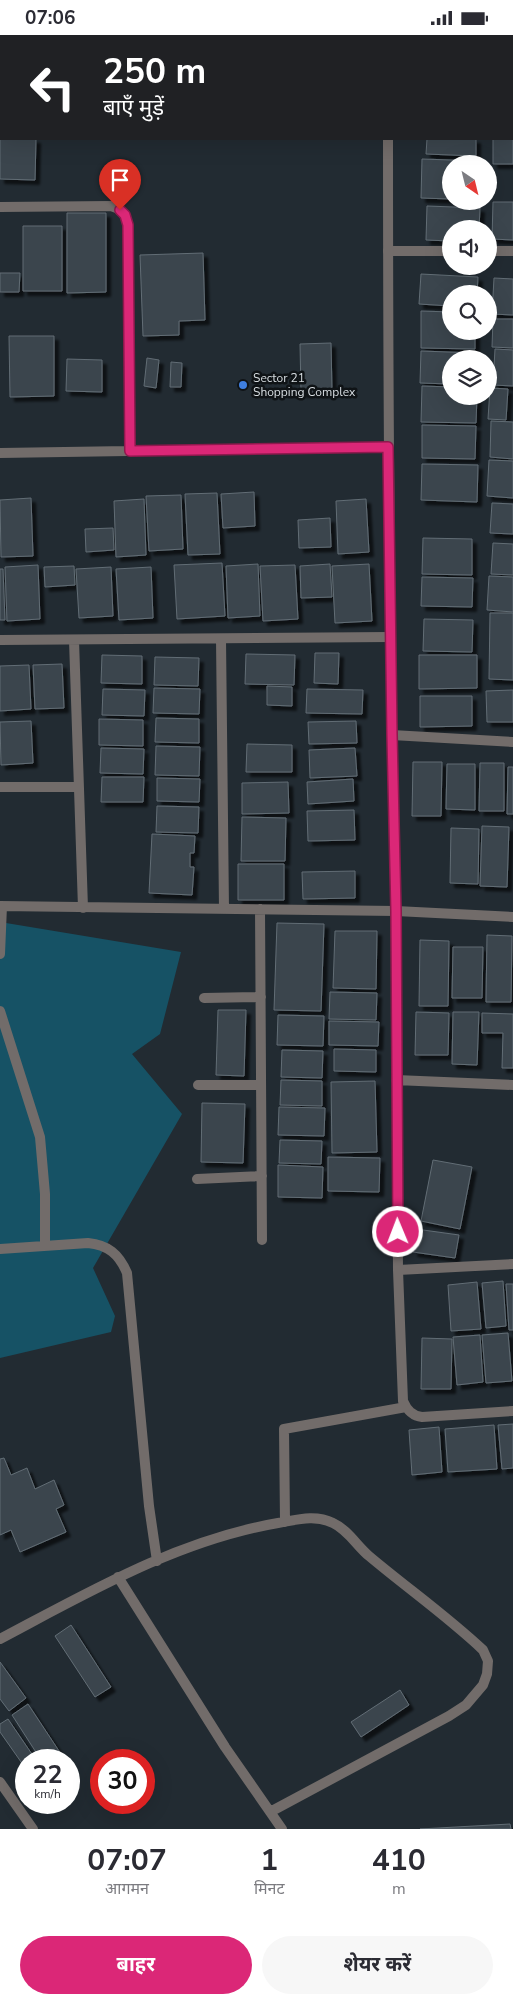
<!DOCTYPE html>
<html lang="hi">
<head>
<meta charset="utf-8">
<style>
  body { margin:0; font-family:"Nunito Sans","Noto Sans Devanagari",sans-serif; background:#f7f7f7; color:#2b2b33; height:100vh; display:flex; flex-direction:column; font-size:19px; white-space:nowrap }
  * { box-sizing:border-box; margin:0 }
  p { font-size:16px; color:#7c7c81 }
  .icon { flex:none; width:28px; height:28px; fill:none; stroke:currentColor; stroke-width:2; stroke-linecap:round; stroke-linejoin:round }
  .map { position:relative; height:1794px; overflow:hidden }
  .drawer { display:flex; flex-direction:column; background:#fff; flex:1 }
  .drawer>* { flex:none }
  .guide { position:absolute; left:0px; top:0px; width:514px; height:105px; box-shadow:0 5px 20px #0002; background:#202124; color:#fff; overflow:hidden }
  .needle { width:32px; rotate:145deg }
  .buttons { position:absolute; left:442px; top:120px; display:grid; gap:10px }
  .buttons a { display:grid; place-items:center; width:55px; height:55px; border-radius:50%; background:#fff; box-shadow:0 5px 20px #0002; font-size:25px }
  .speed { position:absolute; left:15px; top:1714px; display:flex; gap:10px; font-size:25px; font-weight:700; text-align:center }
  .speed>* { display:grid; place-content:center; width:65px; height:65px; border-radius:50%; background:#fff; box-shadow:0 5px 20px #0002; line-height:1 }
  .speed small { font-size:12px; font-weight:400 }
  .speed .limit { border:8px solid #d22; background:#fff; color:#111 }
  .pin { position:absolute; display:grid; place-items:center; width:42px; height:42px; color:#fff; margin:-51px -21px; border-radius:50% 50% 50% 0; rotate:-45deg; box-shadow:0 0 5px #0007 }
  .pin .icon { rotate:45deg }
  .me { position:absolute; width:55px; margin:-28px; rotate:359deg; stroke-linejoin:round; filter:drop-shadow(0 0 4px #0008) }
  .turn { display:flex; align-items:center; gap:18px; height:105px; padding:0 20px; font-size:22px }
  .turn .icon { width:65px; height:65px; stroke-width:2.5 }
  .turn b { display:block; font-size:35px; line-height:42px }
  .eta { display:flex; justify-content:space-evenly; align-items:center; height:85px; text-align:center }
  .eta b { font-size:30px; font-weight:700; line-height:35px }
  .primary-button { display:flex; gap:10px; margin-top:auto; padding:10px 20px }
  .primary-button a { flex:1; height:58px; border-radius:30px; background:#db2777; color:#fff; font-size:20px; font-weight:700; line-height:58px; text-align:center }
  .primary-button a+a { background:#f7f7f7; color:#2b2b33 }
  .status { display:flex; justify-content:space-between; align-items:center; height:35px; padding:0 25px; background:#fff; direction:ltr }
  .status svg { height:14px; fill:currentColor }
  .map>svg:first-child { display:block }
</style>
</head>
<body>
<div class="status"><b>07:06</b><svg viewBox="0 0 49 12"><path d="M0 12V9h3v3zM5 12V6h3v6zM10 12V3h3v9zM15 12V0h3v12zM26 1h20v11H26zM47 4h2v5h-2z"/></svg></div>
<div class="map">
<svg width="513" height="1794" viewBox="0 0 513 1794">
  <defs>
    <filter id="shadow"><feDropShadow dx="4.5" dy="4.5" stdDeviation="1" flood-color="#0009"/></filter>
  </defs>
  <rect width="100%" height="100%" fill="#222b32"/>
  <path fill="#165265" d="M0 887 181 917 160 999 132 1019 182 1079 93 1233 115 1281 111 1297 0 1323Z"/>
  <path fill="#3b454d" stroke="#626d75" filter="url(#shadow)" d="M513 91V129H493V104H512Z
    M0 93 1 104H36L35 145 0 144Z
    M427 104H476V121L426 119Z
    M422 124 479 126V129H451V164L421 163Z
    M493 167H513V205L492 204Z
    M427 171 480 173 479 194H451V206L426 205Z
    M67 178H106V257L67 258Z
    M23 191H62V256H23Z
    M203 218 205 285 179 286V300L143 301 140 220Z
    M0 238H20L19 257H0Z
    M421 239 478 242 477 259H451V271L419 269Z
    M494 243 513 244V280L492 279Z
    M421 276 451 277V296H475V314L421 313Z
    M493 284H513V313L492 312Z
    M9 301H54V361L10 362Z
    M331 308 332 357 301 358 300 309Z
    M495 314 513 315V351L493 350Z
    M421 316 475 318V324H451V349L420 348Z
    M147 323 159 325 156 353 144 351Z
    M67 324 102 325V357L66 356Z
    M171 327 182 328 181 352H170Z
    M422 351 451 352V361H477L476 388 421 387Z
    M490 353 508 354 506 385 488 384Z
    M491 386 513 387V424L490 422Z
    M422 390 476 391 475 424 422 423Z
    M489 425 513 426V463L487 461Z
    M422 429 478 430 477 467 421 465Z
    M254 457 255 491 223 493 221 459Z
    M217 458 220 519 188 520 185 459Z
    M181 460 183 514 149 516 146 461Z
    M31 463 33 521 1 522 0 465Z
    M144 464 146 520 116 522 114 466Z
    M366 464 369 517 338 519 336 466Z
    M492 468 513 469V499L490 498Z
    M330 483 331 512 299 513 298 485Z
    M113 493 114 515 86 517 85 494Z
    M423 503 472 504V540L422 539Z
    M493 508 513 509V540L491 539Z
    M222 528 225 581 177 584 174 530Z
    M258 529 260 581 228 583 226 531Z
    M330 529 332 562 301 563 300 531Z
    M369 529 372 586 335 588 332 531Z
    M38 530 40 584 7 586 5 532Z
    M295 530 298 584 263 586 260 531Z
    M74 531 75 550 45 552 44 532Z
    M111 532 113 581 79 583 76 534Z
    M151 532 153 583 119 585 116 534Z
    M0 534H3L5 585H0Z
    M489 541 513 542V577L487 575Z
    M422 542 473 543 472 572 421 571Z
    M490 578H513V645L489 644Z
    M424 584 473 585 472 617 423 616Z
    M315 618H339L338 649 314 648Z
    M246 619 295 620 294 650 245 649Z
    M102 620 142 621V649L101 648Z
    M419 620H477V653L419 654Z
    M155 622 199 623 198 651 154 650Z
    M62 629 64 673 35 674 33 630Z
    M29 630 31 674 0 676V631Z
    M267 651 292 652V671L267 670Z
    M154 653 200 654 199 679 153 678Z
    M103 654 145 655 144 681 102 680Z
    M307 654 363 655 362 679 306 678Z
    M513 655V687H487L486 656Z
    M420 661H472V691L420 692Z
    M156 683 199 684V708L155 707Z
    M99 684 143 685V711L99 710Z
    M31 686 33 728 1 730 0 687Z
    M356 686 357 708 309 709 308 687Z
    M247 709 292 710V737H246Z
    M156 711 200 712 199 741 155 740Z
    M101 713 144 714 143 739 100 738Z
    M355 713 357 741 310 743 309 715Z
    M413 727H442L441 781H412Z
    M480 728H504V776H479Z
    M447 729H475V775L446 774Z
    M508 732H513V779H507Z
    M102 742H144L143 767H101Z
    M157 743 200 744 199 767 157 766Z
    M353 744 354 766 308 769 307 747Z
    M288 747 289 778 242 779V748Z
    M157 771 199 772 198 798 156 797Z
    M354 775 355 805 308 806 307 776Z
    M242 782 286 783 285 826H241Z
    M482 791 509 792 507 852 480 851Z
    M451 793 479 794 478 849 450 848Z
    M152 799 195 801 194 818H190V832H194L192 860 149 858Z
    M238 829H284V865H238Z
    M355 836V863L303 864 302 837Z
    M277 888 324 889 321 976 274 975Z
    M335 896H377L376 954 333 953Z
    M487 900 512 901 511 967H486Z
    M420 905 449 906 448 971H419Z
    M453 912H483L482 963H452Z
    M330 957 377 958 376 985 329 984Z
    M218 975H246L244 1041 216 1040Z
    M416 977 449 978 448 1020H415Z
    M453 977H479L477 1030 452 1029Z
    M482 978 513 979V1033H502L503 998H482Z
    M278 980 324 981 323 1011 277 1010Z
    M329 986 379 987 378 1011 329 1010Z
    M334 1014 376 1015V1037L334 1036Z
    M282 1015 323 1016 322 1043 281 1042Z
    M281 1045 322 1046V1071L280 1070Z
    M375 1046 377 1117 332 1118 331 1047Z
    M202 1068 245 1069 243 1128 201 1127Z
    M279 1072 325 1073 324 1101 278 1100Z
    M280 1105 322 1106 321 1129 279 1128Z
    M328 1122 380 1123 379 1157 328 1156Z
    M433 1125 472 1132 460 1194 421 1186Z
    M278 1130 323 1132 322 1163 278 1162Z
    M416 1194 459 1200 455 1223 413 1217Z
    M503 1246 506 1291 486 1293 482 1248Z
    M477 1247 481 1294 451 1296 448 1250Z
    M506 1249H513V1295H509Z
    M508 1298 512 1346 486 1348 482 1300Z
    M480 1300 483 1347 457 1350 453 1302Z
    M422 1303 452 1304 451 1354H421Z
    M513 1389V1433L502 1434 498 1390Z
    M494 1390 497 1434 448 1437 445 1394Z
    M439 1392 442 1437 412 1440 409 1395Z
    M4 1423 11 1440 27 1433 35 1454 54 1445 64 1470 56 1474 66 1497 20 1517 11 1495 0 1500V1424Z
    M71 1590 111 1652 95 1662 55 1601Z
    M0 1627 26 1663 9 1676 0 1664Z
    M400 1655 409 1670 361 1702 351 1687Z
    M28 1669 65 1725H41L12 1680Z
    M8 1684 36 1725H26V1734L0 1697V1689Z
    M510 1789 511 1794H420Z"/>
  <g fill="none" stroke-linecap="round" stroke-linejoin="round">
    <path stroke="#726c6a" stroke-width="10" d="M0 172 111 171C121 173 126 180 128 190L130 416
      M388 216H451
      M489 216H513
      M0 418 388 412
      M221 604 224 874
      M0 605 390 602
      M74 605 83 873
      M392 700 513 707
      M0 752H79
      M0 871 396 876 398 1235 403 1366C407 1375 412 1381 422 1382L513 1376
      M260 874 262 1205
      M0 919 2 871
      M204 963 261 962
      M0 976 40 1102 45 1159V1211
      M396 1045 513 1050
      M198 1050H261
      M197 1144 262 1141
      M0 1214 88 1208C108 1210 119 1219 127 1238L149 1471 157 1526
      M398 1235 513 1229
      M285 1487 284 1394 406 1372
      M118 1542 225 1712 282 1794
      M0 1604C89 1557 178 1505 278 1488 296 1485 315 1479 333 1488 348 1495 357 1511 369 1521 407 1553 447 1581 483 1615L488 1626 487 1639 483 1650 466 1670 449 1681 270 1777
      M0 1747 33 1794"/>
    <path stroke="#726c6a" stroke-width="10" d="M388 1V0
      M388 104C388 361 389 619 396 876L513 882"/>
  </g>
  <g fill="none" stroke-linecap="round" stroke-linejoin="round">
    <g stroke="#8e194d" stroke-width="12">
      <path id="route" d="M120 175 125 180 128 190 130 416 388 412 392 700 396 876 398 1197"/>
    </g>
    <use href="#route" stroke="#db2777" stroke-width="9"/>
  </g>
  <circle fill="#3f7fe0" stroke="#0f1316" stroke-width="2" cx="243" cy="350" r="5"/>
  <g text-anchor="middle" stroke-width="5" stroke-linejoin="round" paint-order="stroke">
    <g font-size="12" fill="#d8dee2" stroke="#0f1316" text-anchor="start">
      <text x="253" y="347">Sector 21<tspan x="253" dy="14">Shopping Complex</tspan></text>
    </g>
  </g>
</svg>
<div class="buttons">
<a><svg class="needle" viewBox="-14 -14 28 28"><path d="M0-13l5 13h-10z" fill="#e53935"/><path d="M0 13l5-13h-10z" fill="#7c7c81"/></svg></a>
<a><svg class="icon" aria-label="sound" viewBox="0 0 24 24"><path d="M4 9h4l5-4v14l-5-4H4zM17 9q2 3 0 6"/></svg></a>
<a><svg class="icon" aria-label="search" viewBox="0 0 24 24"><circle cx="10" cy="10" r="6"/><path d="M15 15l6 6"/></svg></a>
<a><svg class="icon" aria-label="layers" viewBox="0 0 24 24"><path d="M12 4l9 5-9 5-9-5zM3 14l9 5 9-5"/></svg></a>
</div>
<div class="speed"><div>22<small>km/h</small></div><div class="limit">30</div></div>
<div class="pin" style="left:120px;top:175px;background:#d93025"><svg class="icon" aria-label="arrive" viewBox="0 0 24 24"><path d="M6 21V4h12l-3 4 3 4H6"/></svg></div>
<svg class="me" style="left:398px;top:1197px" viewBox="-20 -20 40 40"><circle r="17" fill="#db2777" stroke="#fff" stroke-width="3"/><path d="M0-11L8 9 0 5-8 9z" fill="#fff"/></svg>
<div class="guide">
<div class="turn"><svg class="icon" aria-label="left" viewBox="0 0 24 24"><path d="M17 20v-9H6M10 6l-5 5 5 5"/></svg><div><b>250 m</b>बाएँ मुड़ें</div></div>
</div>
</div>
<section class="drawer">
<div class="eta">
<div><b>07:07</b><p>आगमन</p></div>
<div><b>1</b><p>मिनट</p></div>
<div><b>410</b><p>m</p></div>
</div>
<div class="primary-button"><a>बाहर</a><a>शेयर करें</a></div>
</section>
</body>
</html>
